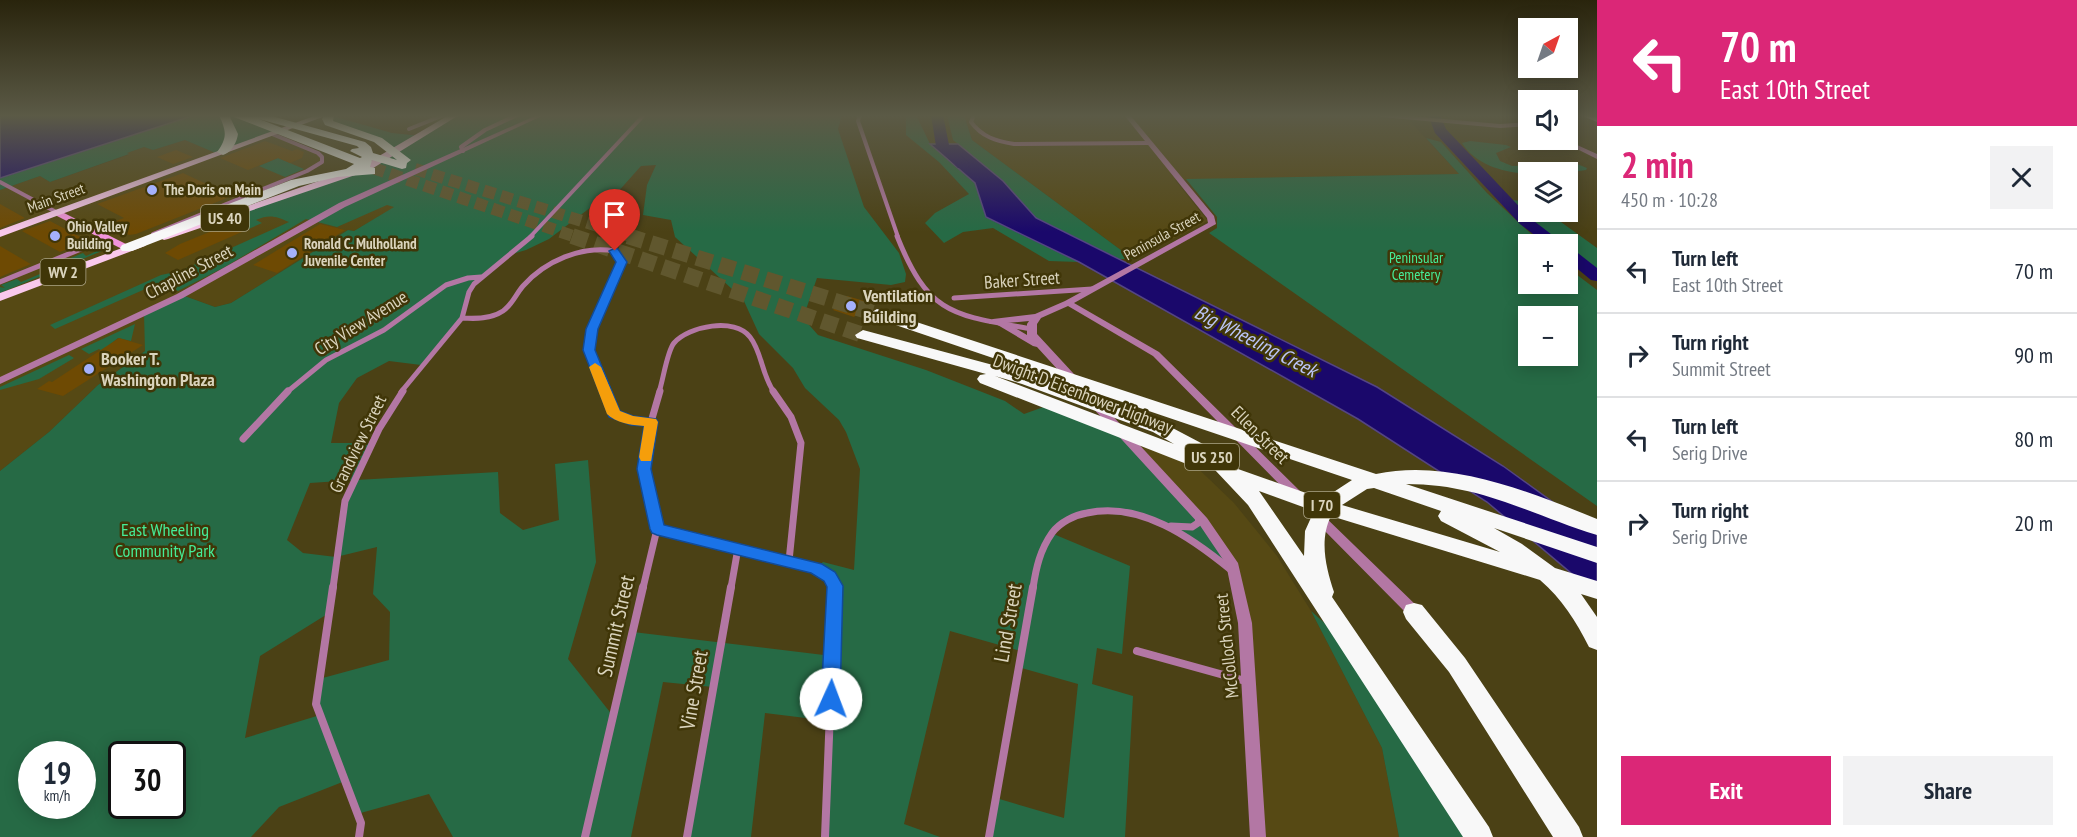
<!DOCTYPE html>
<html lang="en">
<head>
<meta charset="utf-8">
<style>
  body { margin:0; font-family:"PT Sans Narrow",sans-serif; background:#f2f2f3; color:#1f2937; height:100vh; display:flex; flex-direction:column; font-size:22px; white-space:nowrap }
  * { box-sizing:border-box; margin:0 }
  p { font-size:20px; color:#747a83 }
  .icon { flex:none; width:33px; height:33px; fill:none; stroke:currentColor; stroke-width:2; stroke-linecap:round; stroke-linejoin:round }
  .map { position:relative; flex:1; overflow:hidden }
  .side { display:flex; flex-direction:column; background:#fff; width:480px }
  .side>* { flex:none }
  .top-card { background:#db2777; color:#fff; overflow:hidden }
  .needle { width:39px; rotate:40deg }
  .buttons { position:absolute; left:1518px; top:18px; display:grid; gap:12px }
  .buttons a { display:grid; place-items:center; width:60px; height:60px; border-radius:0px; background:#fff; box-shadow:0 3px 15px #0003; font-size:30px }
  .speed { position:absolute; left:18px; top:741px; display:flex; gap:12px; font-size:30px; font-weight:700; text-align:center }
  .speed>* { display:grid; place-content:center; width:78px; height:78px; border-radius:50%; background:#fff; box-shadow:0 3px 15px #0003; line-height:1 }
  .speed small { font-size:15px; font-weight:400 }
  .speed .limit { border:3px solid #111; border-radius:9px; background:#fff; color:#111 }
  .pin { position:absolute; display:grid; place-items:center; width:51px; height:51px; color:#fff; margin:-62px -26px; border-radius:50% 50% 50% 0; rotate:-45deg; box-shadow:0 0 6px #0007 }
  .pin .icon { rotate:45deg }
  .me { position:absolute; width:66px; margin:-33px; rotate:2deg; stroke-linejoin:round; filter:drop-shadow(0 0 4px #0008) }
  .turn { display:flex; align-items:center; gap:21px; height:126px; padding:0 24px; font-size:27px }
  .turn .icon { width:78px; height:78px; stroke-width:2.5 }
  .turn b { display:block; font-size:42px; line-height:51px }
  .round { display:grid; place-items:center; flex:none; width:63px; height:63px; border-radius:0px; background:#f2f2f3 }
  .head { display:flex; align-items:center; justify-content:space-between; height:102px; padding:0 24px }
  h1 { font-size:36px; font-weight:700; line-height:45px; color:#db2777 }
  .cta { display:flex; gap:12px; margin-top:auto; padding:12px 24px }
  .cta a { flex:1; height:69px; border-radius:0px; background:#db2777; color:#fff; font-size:24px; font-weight:700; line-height:69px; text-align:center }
  .cta a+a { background:#f2f2f3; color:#1f2937 }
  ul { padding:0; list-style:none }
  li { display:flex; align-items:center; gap:18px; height:84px; padding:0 24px; border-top:2px solid #e0e1e3 }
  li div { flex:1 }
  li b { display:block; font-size:22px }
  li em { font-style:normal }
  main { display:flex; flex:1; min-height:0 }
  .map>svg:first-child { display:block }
</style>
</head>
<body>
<main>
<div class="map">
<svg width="1597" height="837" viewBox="0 0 1597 837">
  <rect width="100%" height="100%" fill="#4b4115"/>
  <path fill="#564914" d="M964 115H1404L1459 174 1175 180 1208 221 1133 259 972 140Z
    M269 133 321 155 322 162 316 167 230 201 255 211 437 183 354 231 348 230 231 303 215 307 182 295 145 351 98 385 49 432 0 471V190L40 176 50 182 128 155 126 153 144 147 153 150 185 140 217 153Z
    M1113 429 1184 455 1234 503 1277 556 1311 611 1382 748 1399 837H1258L1237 575Z"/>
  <path fill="#266a45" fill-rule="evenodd" d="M195 115H275L257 121 281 131 218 154 185 140 153 150 144 147 127 153 129 154 50 182 40 176 0 190V178Z
    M329 115 392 133 421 136 455 115H842L838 129 864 207 899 253 906 274 905 282 891 285 817 278 803 318 818 335 926 370 1005 401 1024 414 1052 404 1113 429 1157 471 1232 563 1221 560 1148 518 1087 511 1051 533 1130 566 1122 654 1097 648 1092 684 1133 696 1125 837H989L996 798 1064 818 1078 684 1018 667 1021 651 950 631 904 824 940 837H825L830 721 765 713 751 837H687L713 687 663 682 631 837H453L429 794 357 814 345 781 279 807 251 837H0V471L49 432 98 385 145 351 144 314 182 295 215 307 231 303 348 230 354 231 394 207 387 205 337 227 306 219 223 268 178 291 161 282 55 329 50 325 161 275 180 271 289 222C276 216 269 214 256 220L262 223 244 231 219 220 393 154C374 136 343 136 327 117ZM656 165 647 185 643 215 671 220 675 237 743 299 759 334 793 368 805 388 839 420 846 432 860 469 854 570 823 562 816 568 835 586 832 656 633 632 613 716 568 659 596 562 588 460 555 464 559 520 523 530 500 513 498 472 356 480 372 443H331L339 403 357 378 389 361 421 365 462 318 474 284 505 256 526 250 549 239 599 201 616 194 641 166ZM355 480 345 501 336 557 303 553 287 540 310 483ZM377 547 373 594 390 612 389 660 319 679 320 715 245 738 260 656 329 613 336 557ZM32 754H82V806H32ZM122 754H172V806H122Z
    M906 115H916L930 144 975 183 986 217 1079 262 1049 261 993 228 963 232 944 243 925 223 935 213 969 194 939 162 906 135Z
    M947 115H964L972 140 1133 259H1119L1036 218 1003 181 953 140Z
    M1426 138 1441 142 1487 193 1542 244H1528V284H1568V268L1597 290V506L1209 233 1217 228V217L1186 179 1459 174ZM1528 316H1568V356H1528Z
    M1470 141 1506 145 1511 147 1496 153 1500 161 1512 166 1577 164 1587 168 1586 170C1549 176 1486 181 1462 143Z
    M278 158 304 169 285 177 259 166Z
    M1510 200 1528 201V212H1547L1597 248V271L1568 249V244C1551 244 1523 212 1510 200Z
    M99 250 102 251 0 293V287L5 288 1 285 17 279 21 282 59 266 56 264 83 253 86 256Z
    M135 324 131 341 118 338 102 351 99 349 89 354 81 349Z
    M69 355 74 358 39 379 0 390V387Z
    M1311 611 1355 650 1479 837H1399L1382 748Z"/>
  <path fill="#1a086b" stroke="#544584" stroke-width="1.5" d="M0 115H195L0 178Z
    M930 144H958L1003 181 1036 218 1377 387 1503 466 1597 534V595L1487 502 1358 419 1079 262 986 217 975 183Z"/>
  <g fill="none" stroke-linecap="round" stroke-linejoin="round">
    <path fill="#1a086b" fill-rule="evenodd" d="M931 115H943L949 145 968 162 970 165 968 168H958L936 146Z
      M1428 115H1440L1446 129 1530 218 1564 244H1546L1520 224 1435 133Z
      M1568 248 1574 250 1597 268V281L1591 280 1568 261Z"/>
  </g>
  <path fill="#6e4a03" d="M265 141 292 151 297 149 304 152 302 158 290 163 278 158 248 170 220 158Z
    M176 150 193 157 173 164 157 157Z
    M183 173 232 196 136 234 129 235 108 224 124 218 97 204Z
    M0 204 25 218 0 228Z
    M50 221 88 241 60 252 22 231Z
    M229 224 244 231 178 260 165 253 180 244Z
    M320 224 345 230 277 273 253 265Z
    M0 246 29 263 31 264 0 277Z
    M847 296 868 302 854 317 833 310Z
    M119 338 143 345 63 396 37 389 49 381 52 382Z"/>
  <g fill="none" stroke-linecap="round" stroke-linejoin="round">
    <path stroke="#60572e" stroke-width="12" stroke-dasharray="12 6" stroke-linecap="butt" d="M373 168 576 237
      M415 169 633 237"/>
    <path stroke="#60572e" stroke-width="16" stroke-dasharray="16 8" stroke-linecap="butt" d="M572 236 863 335
      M628 236 877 314"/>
    <path stroke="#b377a4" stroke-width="4" d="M0 182 58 213"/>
    <path stroke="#b377a4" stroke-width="4" d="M860 115 858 121 898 237
      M974 115 971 122C982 137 996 141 1014 144L1148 143
      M409 129 444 115
      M463 151 461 147 485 130 517 115
      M153 234 307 171 322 162V157L318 153 272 134
      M530 237 644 115"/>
    <path stroke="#b377a4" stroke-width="5" d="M897 236C929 316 953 315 1032 329
      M0 282 108 238
      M954 298 1092 289
      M462 318C476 319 491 319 503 311 512 305 516 294 523 286 545 261 582 245 615 251L621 262 592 329 589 350 606 392
      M287 392 326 360 384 330 446 285 468 278 481 277
      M401 392 462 318 469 292 474 284 532 236
      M659 392C663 381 667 351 674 343 689 326 735 317 750 337 762 352 762 376 774 392"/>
    <path stroke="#b377a4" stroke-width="7" d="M605 391 614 413 631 420 651 422
      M773 391 791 417 801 443 789 561
      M243 439 288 391
      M1171 526 1192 527 1198 523 1199 517
      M657 529 816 568 829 577 835 588
      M333 588 345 501 379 429 403 391
      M643 588 657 529 644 469 651 422 660 391
      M731 588 738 548
      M1033 588C1036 568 1040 550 1052 533 1060 522 1075 515 1087 513 1140 501 1192 538 1231 570"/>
    <path stroke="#b377a4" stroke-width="8" d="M333 587 316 704 361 823 359 837
      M1137 651 1249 682
      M585 837 643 587
      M687 837 731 587
      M825 837 835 587
      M989 837 1033 587"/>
    <path fill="#b377a4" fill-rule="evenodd" d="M537 115H544L345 207 183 298 0 384V377L177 294 339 203Z
      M1124 115H1130L1214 216 1216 224 1074 303 1159 352 1301 492 1303 495 1301 498H1293L1153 356 1068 306 1041 318 1037 324V334L1207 518 1238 563 1252 623 1266 837H1250L1238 623 1226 564 1199 524 1037 347 1033 346 996 324H990L988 322 993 319 1035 314 1065 301 1208 223 1207 218ZM1029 321 1027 324V335L1007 323Z
      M1379 115H1399L1500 124 1528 122V126L1500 128 1382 117Z
      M1559 140H1566L1597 154V159Z
      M1318 513 1322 514 1419 608 1421 612 1419 616 1414 617 1409 616 1314 520 1312 517 1314 514Z"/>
    <path fill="#f294db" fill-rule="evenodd" d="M58 210 130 246 132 248 127 251 124 250 55 215 54 213Z"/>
    <path fill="#f9c8ec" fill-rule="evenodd" d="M317 115H328L0 237V230Z
      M449 115H459L370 170 168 239 164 240 158 237 362 166Z
      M1584 115 1597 116V122L1585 117Z
      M141 241 147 244 145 246 0 301V293Z"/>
    <path fill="#f8f8f8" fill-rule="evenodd" d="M219 115H229L238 134C237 142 231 153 223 155L217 152C228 137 226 131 219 115Z
      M233 115 253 117 252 115H268L365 142 371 147 373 153 397 160 374 142 325 125 322 119 324 115H334L333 121 382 138 411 160 407 163 406 168 402 169 372 160 370 167 375 168V174L337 177 299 186 132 251H122L120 248 122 245 291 180 346 169 354 164 234 117ZM259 119 357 146 359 148 352 149 350 151 362 157 360 158Z
      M877 309 1376 474C1449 458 1530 492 1597 519V535C1529 514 1481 484 1406 484L1597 547V563L1494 528 1522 544 1555 568 1597 581V599L1581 594 1597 617V650L1589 647C1576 621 1562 599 1540 580L1331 516C1319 540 1326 568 1334 592L1332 597 1489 827 1493 837H1463L1248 505 1215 470H1202L980 383 977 379 980 375 986 374 857 338 855 335 863 330 1034 376 1165 424 1220 453 1238 469 1323 499 1352 480 872 317 869 314ZM995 376 1022 384 1153 432 1174 444ZM1374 488 1441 511 1438 516 1441 521 1500 552 1342 505 1367 489ZM1259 491 1314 511 1305 531 1304 556Z
      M1414 603 1422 605 1465 658 1579 827 1583 837H1553L1449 672 1406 619 1403 612 1406 605Z"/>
  </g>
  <linearGradient id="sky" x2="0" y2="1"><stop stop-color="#29240c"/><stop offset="0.5" stop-color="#5b5a46"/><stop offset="1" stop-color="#5b5a46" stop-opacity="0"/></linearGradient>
  <rect width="1597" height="232" fill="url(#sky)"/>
  <path fill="#1a73e8" stroke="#114b97" stroke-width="1.5" d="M615 248 618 249 627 262 598 329 595 350 620 411 633 416 656 419 658 422 651 469 664 525 822 564 835 572 843 586 840 699 837 705 831 707 824 705 821 699 827 587 824 581 811 573 657 535 652 533 650 529 637 469 644 426 631 425 609 417 583 350 586 329 616 262 609 251Z"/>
  <path fill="#f59e0b" d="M595 363 601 367 620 411 633 416 656 419 658 422 651 461H641L639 457 644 426C631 425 616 423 607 414L589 367Z"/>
  <g fill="#a5b1fc" stroke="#403608" stroke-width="2">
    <circle cx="152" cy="190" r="6"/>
    <circle cx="55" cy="236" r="6"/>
    <circle cx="292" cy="253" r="6"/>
    <circle cx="851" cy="306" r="6"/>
    <circle cx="89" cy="369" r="6"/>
  </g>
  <g text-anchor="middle" stroke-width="5" stroke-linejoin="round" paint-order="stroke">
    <g font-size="15" font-weight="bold" fill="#dad4bd" stroke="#403608" text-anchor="start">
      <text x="164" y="195">The Doris on Main</text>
      <text x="67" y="232">Ohio Valley<tspan x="67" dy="17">Building</tspan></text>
      <text x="304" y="249">Ronald C. Mulholland<tspan x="304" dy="17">Juvenile Center</tspan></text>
    </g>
    <g font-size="15" fill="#dad4bd" stroke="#403608">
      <text transform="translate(56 198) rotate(-20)" y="5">Main Street</text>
      <text transform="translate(1162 236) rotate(-29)" y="5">Peninsula Street</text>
    </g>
    <g font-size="15" fill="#45ec97" stroke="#403608">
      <text x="1416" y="263">Peninsular<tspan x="1416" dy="17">Cemetery</tspan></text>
    </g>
    <g fill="#403608" stroke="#aca587" stroke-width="1.5">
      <rect x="201" y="205" width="48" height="26" rx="4.5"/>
      <rect x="40.5" y="259" width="45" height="26" rx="4.5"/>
      <rect x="1185" y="444" width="54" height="26" rx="4.5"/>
      <rect x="1304" y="492" width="36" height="26" rx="4.5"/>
    </g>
    <g font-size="16" font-weight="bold" fill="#dad4bd">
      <text x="225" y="224">US 40</text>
      <text x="63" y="278">WV 2</text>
      <text x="1212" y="463">US 250</text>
      <text x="1322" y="511">I 70</text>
    </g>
    <g font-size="18" fill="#dad4bd" stroke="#403608">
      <text transform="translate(189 272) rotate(-28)" y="6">Chapline Street</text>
      <text transform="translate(1022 280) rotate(-4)" y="6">Baker Street</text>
      <text transform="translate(361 323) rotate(-32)" y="6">City View Avenue</text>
      <text transform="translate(1083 394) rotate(21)" y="6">Dwight D Eisenhower Highway</text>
      <text transform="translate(1260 435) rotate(45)" y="6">Ellen Street</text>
      <text transform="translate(358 444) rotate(-64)" y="6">Grandview Street</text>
      <text transform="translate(1227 646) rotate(-96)" y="6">McColloch Street</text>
    </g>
    <g font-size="18" font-weight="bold" fill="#dad4bd" stroke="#403608" text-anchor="start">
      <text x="863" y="302">Ventilation<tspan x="863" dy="21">Building</tspan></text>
      <text x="101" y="365">Booker T.<tspan x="101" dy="21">Washington Plaza</tspan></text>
    </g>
    <g font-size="18" fill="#45ec97" stroke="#403608">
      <text x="165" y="536">East Wheeling<tspan x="165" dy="21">Community Park</tspan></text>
    </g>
    <g font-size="20" font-style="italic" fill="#bbc5f8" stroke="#403608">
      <text transform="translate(1256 341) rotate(27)" y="7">Big Wheeling Creek</text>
    </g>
    <g font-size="21" fill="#dad4bd" stroke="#403608">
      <text transform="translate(1008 623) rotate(-80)" y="7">Lind Street</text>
      <text transform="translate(616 626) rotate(-77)" y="7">Summit Street</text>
      <text transform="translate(694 690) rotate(-80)" y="7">Vine Street</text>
    </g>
  </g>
</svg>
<div class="buttons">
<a><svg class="needle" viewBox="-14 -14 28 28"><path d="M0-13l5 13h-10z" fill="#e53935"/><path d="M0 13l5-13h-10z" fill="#747a83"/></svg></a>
<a><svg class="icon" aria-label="sound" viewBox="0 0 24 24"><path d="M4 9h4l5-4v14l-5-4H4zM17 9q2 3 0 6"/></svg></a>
<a><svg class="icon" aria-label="layers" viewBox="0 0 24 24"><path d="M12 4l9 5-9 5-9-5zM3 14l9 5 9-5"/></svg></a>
<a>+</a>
<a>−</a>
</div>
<div class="speed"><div>19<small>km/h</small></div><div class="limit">30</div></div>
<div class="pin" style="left:615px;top:251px;background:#d93025"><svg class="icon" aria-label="arrive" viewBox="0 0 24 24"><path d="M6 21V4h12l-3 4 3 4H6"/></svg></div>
<svg class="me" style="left:831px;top:699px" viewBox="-20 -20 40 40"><circle r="19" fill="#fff"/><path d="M0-13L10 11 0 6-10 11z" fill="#1a73e8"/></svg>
</div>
<section class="side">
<div class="top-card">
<div class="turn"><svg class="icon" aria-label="left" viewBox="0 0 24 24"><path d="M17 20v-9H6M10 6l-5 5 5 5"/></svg><div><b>70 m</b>East 10th Street</div></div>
</div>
<div class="head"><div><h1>2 min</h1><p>450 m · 10:28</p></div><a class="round"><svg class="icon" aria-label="close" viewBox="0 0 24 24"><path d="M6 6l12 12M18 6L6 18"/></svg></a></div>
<ul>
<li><svg class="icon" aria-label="left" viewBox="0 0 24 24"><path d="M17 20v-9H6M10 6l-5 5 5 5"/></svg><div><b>Turn left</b><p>East 10th Street</p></div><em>70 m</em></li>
<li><svg class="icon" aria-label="right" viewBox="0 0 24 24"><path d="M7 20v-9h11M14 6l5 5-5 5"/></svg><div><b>Turn right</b><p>Summit Street</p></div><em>90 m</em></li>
<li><svg class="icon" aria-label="left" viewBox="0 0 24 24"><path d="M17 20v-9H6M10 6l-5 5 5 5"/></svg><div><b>Turn left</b><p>Serig Drive</p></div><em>80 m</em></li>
<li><svg class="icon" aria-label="right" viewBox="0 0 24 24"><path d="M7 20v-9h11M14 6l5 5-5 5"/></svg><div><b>Turn right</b><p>Serig Drive</p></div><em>20 m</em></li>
</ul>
<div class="cta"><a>Exit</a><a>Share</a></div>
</section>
</main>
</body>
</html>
